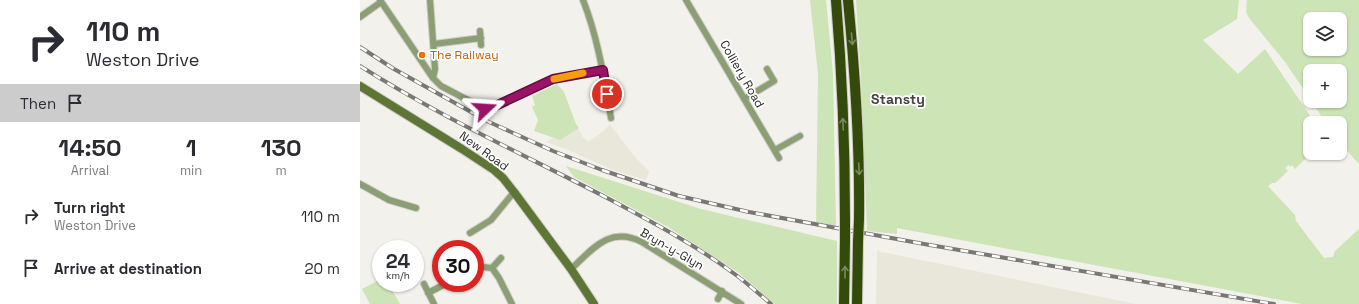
<!DOCTYPE html>
<html lang="en">
<head>
<meta charset="utf-8">
<style>
  body { margin:0; font-family:"Space Grotesk",sans-serif; background:#f2f2f3; color:#2b2b33; height:100vh; display:flex; flex-direction:column; font-size:15px; white-space:nowrap }
  * { box-sizing:border-box; margin:0 }
  p { font-size:13px; color:#7c7c81 }
  .icon { flex:none; width:22px; height:22px; fill:none; stroke:currentColor; stroke-width:2; stroke-linecap:round; stroke-linejoin:round }
  .map { position:relative; flex:1; overflow:hidden }
  .sheet { display:flex; flex-direction:column; background:#fff; width:360px }
  .sheet>* { flex:none }
  .guide { background:#fff; color:#2b2b33; overflow:hidden }
  .controls { position:absolute; left:943px; top:12px; display:grid; gap:8px }
  .controls a { display:grid; place-items:center; width:44px; height:44px; border-radius:8px; background:#fff; box-shadow:0 1px 3px #0004; font-size:20px }
  .speed { position:absolute; left:12px; top:240px; display:flex; gap:8px; font-size:20px; font-weight:700; text-align:center }
  .speed>* { display:grid; place-content:center; width:52px; height:52px; border-radius:50%; background:#fff; box-shadow:0 1px 3px #0004; line-height:1 }
  .speed small { font-size:10px; font-weight:400 }
  .speed .limit { border:6px solid #d22; background:#fff; color:#111 }
  .pin { position:absolute; display:grid; place-items:center; width:34px; height:34px; color:#fff; margin:-17px; border:2px solid #fff; border-radius:50%; box-shadow:0 1px 4px #0007 }
  .me { position:absolute; width:44px; margin:-22px; rotate:70deg; stroke-linejoin:round; filter:drop-shadow(0 0 3px #0008) }
  .turn { display:flex; align-items:center; gap:14px; height:84px; padding:0 20px; font-size:18px }
  .turn .icon { width:52px; height:52px; stroke-width:2.5 }
  .turn b { display:block; font-size:28px; line-height:34px }
  .then { display:flex; align-items:center; height:38px; padding:0 20px; background:#0003; gap:8px; font-size:15px }
  .eta { display:flex; justify-content:space-evenly; align-items:center; height:68px; text-align:center }
  .eta b { font-size:24px; font-weight:800; line-height:28px }
  ul { padding:0; list-style:none }
  li { display:flex; align-items:center; gap:12px; height:52px; padding:0 20px }
  li div { flex:1 }
  li b { display:block; font-size:15px }
  li em { font-style:normal }
  main { display:flex; flex:1; min-height:0 }
  .map>svg:first-child { display:block }
</style>
</head>
<body>
<main>
<section class="sheet">
<div class="guide">
<div class="turn"><svg class="icon" aria-label="right" viewBox="0 0 24 24"><path d="M7 20v-9h11M14 6l5 5-5 5"/></svg><div><b>110 m</b>Weston Drive</div></div>
<div class="then">Then<svg class="icon" aria-label="arrive" viewBox="0 0 24 24"><path d="M6 21V4h12l-3 4 3 4H6"/></svg></div>
</div>
<div class="eta">
<div><b>14:50</b><p>Arrival</p></div>
<div><b>1</b><p>min</p></div>
<div><b>130</b><p>m</p></div>
</div>
<ul>
<li><svg class="icon" aria-label="right" viewBox="0 0 24 24"><path d="M7 20v-9h11M14 6l5 5-5 5"/></svg><div><b>Turn right</b><p>Weston Drive</p></div><em>110 m</em></li>
<li><svg class="icon" aria-label="arrive" viewBox="0 0 24 24"><path d="M6 21V4h12l-3 4 3 4H6"/></svg><div><b>Arrive at destination</b></div><em>20 m</em></li>
</ul>
</section>
<div class="map">
<svg width="999" height="304" viewBox="0 0 999 304">
  <rect width="100%" height="100%" fill="#f2f1ec"/>
  <path fill="#e9e7da" d="M216 124 223 138 229 141 237 136 250 125 276 158 288 170 289 173 286 180 253 170 206 149 186 142Z
    M517 251 776 304H516Z"/>
  <path fill="#cde4b7" fill-rule="evenodd" d="M450 0H466L473 74 476 226 456 222 458 74Z
    M496 0H879L877 19 843 40 878 74 905 49 955 123H950V153H954L949 160 946 158 935 169 932 165 931 167 929 165 925 168 928 171 915 183H912L908 186 935 215 936 221 964 258 973 257 975 251 999 229V304H942L537 228V234L507 231 501 78Z
    M887 0H999V164L980 143V123H966L951 101H980V71H950V99L925 62 889 18 886 12ZM950 19H980V49H950Z
    M197 84 204 92 216 124 219 128 200 140 174 131 178 120 172 107 175 105 172 96Z
    M206 166 341 209 477 241V304H414L379 273 308 227 214 177Z
    M21 279V283H28L40 304H10L2 289Z"/>
  <g fill="none" stroke-linecap="round" stroke-linejoin="round">
    <g stroke="#cecdc9" stroke-width="8">
      <path id="minor" d="M20 0 73 78 81 86 125 109 131 108 193 79 243 70
        M70 0 75 69 73 78
        M223 0C238 38 244 78 251 118
        M326 0 419 158
        M0 17 21 2
        M120 31 121 45
        M74 44 121 38
        M384 99 414 81 407 69
        M415 150 440 136
        M0 184 29 200 56 208
        M110 233 131 220 154 192
        M132 268 139 278 152 304
        M115 269 122 267 132 268 141 258
        M211 269C234 248 249 226 282 242L381 304
        M64 284 74 304
        M68 293 87 283
        M358 299 362 291"/>
    </g>
    <g stroke="#cecdc9" stroke-width="10">
      <path id="secondary" d="M0 86 102 149 134 170 143 178 154 192 211 269 234 304"/>
    </g>
    <g stroke="#cecdc9" stroke-width="12">
      <path id="trunk" d="M476 0C482 72 485 146 485 219
        M488 0C495 72 500 146 499 219
        M484 304 485 241
        M497 304 498 242"/>
    </g>
    <use href="#minor" stroke="#8c9e74" stroke-width="6"/>
    <use href="#secondary" stroke="#5d7636" stroke-width="8"/>
    <use href="#trunk" stroke="#344a0b" stroke-width="10"/>
    <g stroke="#797875" stroke-width="4">
      <path id="rail" d="M0 47 34 69 129 122 193 151 242 170 319 196 389 212 564 244 914 304
        M0 66C80 117 167 156 251 200 294 223 337 246 376 275 388 284 399 294 411 304"/>
    </g>
    <use href="#rail" stroke="#fff" stroke-width="2.5" stroke-dasharray="8" stroke-linecap="butt"/>
    <g stroke="#cecdc9" stroke-width="12" stroke-linecap="butt">
      <path id="trunk-bridge" d="M485 241V219
        M498 242 499 219"/>
    </g>
    <use href="#trunk-bridge" stroke="#344a0b" stroke-width="10"/>
  </g>
  <defs><path id="oneway-shaft" d="M-6 0H5M1.5-3L5.5 0L1.5 3" fill="none" stroke-width="1.6" stroke-linecap="round" stroke-linejoin="round"/></defs>
  <g stroke="#7b8960">
    <use href="#oneway-shaft" transform="translate(492 39) rotate(85)"/>
    <use href="#oneway-shaft" transform="translate(483 124) rotate(-92)"/>
    <use href="#oneway-shaft" transform="translate(499 169) rotate(87)"/>
    <use href="#oneway-shaft" transform="translate(485 272) rotate(-90)"/>
  </g>
  <g fill="none" stroke-linecap="round" stroke-linejoin="round">
    <g stroke="#650c42" stroke-width="10">
      <path id="route" d="M125 109 131 108 193 79 243 70 247 94"/>
    </g>
    <use href="#route" stroke="#9b1365" stroke-width="7"/>
    <path stroke="#f59e0b" stroke-width="7" d="M194 79 223 73"/>
  </g>
  <circle fill="#e8710a" stroke="#fff" stroke-width="1.5" cx="62" cy="55" r="4"/>
  <g text-anchor="middle" stroke-width="3.5" stroke-linejoin="round" paint-order="stroke">
    <g font-size="12" fill="#c56008" stroke="#fff" text-anchor="start">
      <text x="70" y="59">The Railway</text>
    </g>
    <g font-size="12" fill="#292927" stroke="#fff">
      <text transform="translate(382 74) rotate(60)" y="4">Colliery Road</text>
      <text transform="translate(124 151) rotate(36)" y="4">New Road</text>
      <text transform="translate(312 249) rotate(30)" y="4">Bryn-y-Glyn</text>
    </g>
    <g font-size="14" font-weight="bold" fill="#44433f" stroke="#fff">
      <text x="538" y="104">Stansty</text>
    </g>
  </g>
</svg>
<div class="controls">
<a><svg class="icon" aria-label="layers" viewBox="0 0 24 24"><path d="M12 4l9 5-9 5-9-5zM3 14l9 5 9-5"/></svg></a>
<a>+</a>
<a>−</a>
</div>
<div class="speed"><div>24<small>km/h</small></div><div class="limit">30</div></div>
<div class="pin" style="left:247px;top:94px;background:#d93025"><svg class="icon" aria-label="arrive" viewBox="0 0 24 24"><path d="M6 21V4h12l-3 4 3 4H6"/></svg></div>
<svg class="me" style="left:125px;top:109px" viewBox="-20 -20 40 40"><path d="M0-17L14 15 0 8-14 15z" fill="#9b1365" stroke="#fff" stroke-width="4"/></svg>
</div>
</main>
</body>
</html>
